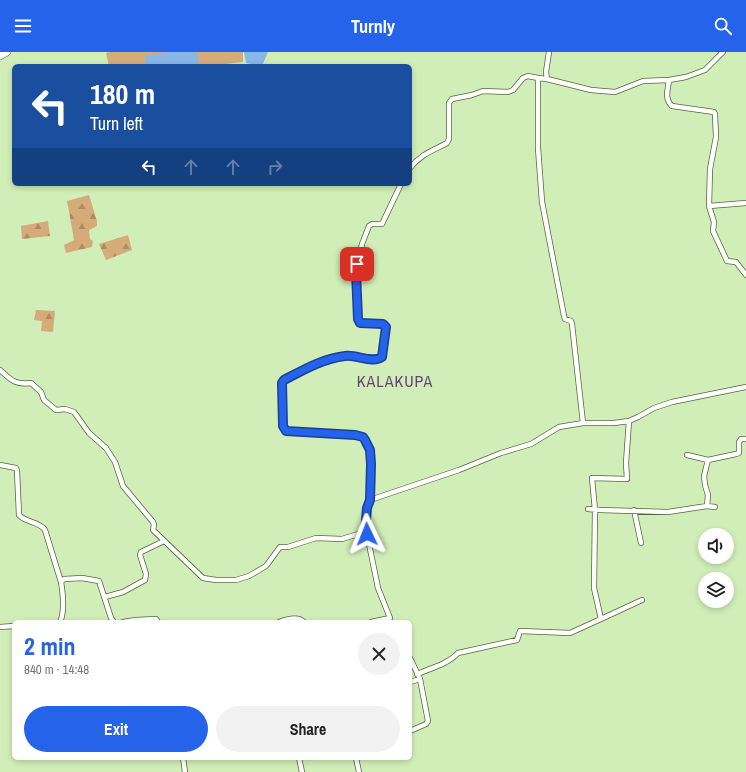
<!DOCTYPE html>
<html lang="en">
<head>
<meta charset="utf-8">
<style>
  body { margin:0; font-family:"Archivo Narrow",sans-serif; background:#f2f2f2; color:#222; height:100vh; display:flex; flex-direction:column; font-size:15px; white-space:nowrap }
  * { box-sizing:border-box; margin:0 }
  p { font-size:13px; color:#767676 }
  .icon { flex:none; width:22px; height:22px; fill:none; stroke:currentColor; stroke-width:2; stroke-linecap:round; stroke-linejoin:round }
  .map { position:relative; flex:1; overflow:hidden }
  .details { position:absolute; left:12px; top:568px; width:400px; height:140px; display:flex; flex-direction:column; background:#fff; border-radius:6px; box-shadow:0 2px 6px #0003 }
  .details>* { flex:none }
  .guide { position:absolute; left:12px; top:12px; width:400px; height:122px; border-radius:6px; box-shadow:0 2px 6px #0003; background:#1a4fa0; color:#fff; overflow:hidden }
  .controls { position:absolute; left:698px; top:476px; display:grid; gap:8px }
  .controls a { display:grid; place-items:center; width:36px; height:36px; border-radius:50%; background:#fff; box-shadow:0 2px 6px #0003; font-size:20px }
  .pin { position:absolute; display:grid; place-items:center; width:34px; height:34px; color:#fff; margin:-17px; border-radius:8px; box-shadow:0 2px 6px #0006 }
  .me { position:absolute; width:44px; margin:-22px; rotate:358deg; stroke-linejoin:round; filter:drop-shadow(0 0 3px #0008) }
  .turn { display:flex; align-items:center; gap:14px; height:84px; padding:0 12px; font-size:18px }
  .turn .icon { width:52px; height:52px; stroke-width:2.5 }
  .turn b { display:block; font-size:28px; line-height:34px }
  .lanes { display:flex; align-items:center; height:38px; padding:0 12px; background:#0003; justify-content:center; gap:20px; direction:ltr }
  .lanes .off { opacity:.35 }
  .round { display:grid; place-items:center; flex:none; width:42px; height:42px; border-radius:21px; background:#f2f2f2 }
  .head { display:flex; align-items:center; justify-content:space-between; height:68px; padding:0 12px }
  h1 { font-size:24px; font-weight:700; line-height:30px; color:#2563eb }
  .cta { display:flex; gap:8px; margin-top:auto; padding:8px 12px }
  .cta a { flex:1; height:46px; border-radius:24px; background:#2563eb; color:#fff; font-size:16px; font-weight:700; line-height:46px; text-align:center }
  .cta a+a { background:#f2f2f2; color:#222 }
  header { display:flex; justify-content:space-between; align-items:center; height:52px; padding:0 12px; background:#2563eb; color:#fff; font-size:18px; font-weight:700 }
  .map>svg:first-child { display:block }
</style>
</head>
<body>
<header><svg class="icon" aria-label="menu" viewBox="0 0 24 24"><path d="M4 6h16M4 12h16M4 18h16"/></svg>Turnly<svg class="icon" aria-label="search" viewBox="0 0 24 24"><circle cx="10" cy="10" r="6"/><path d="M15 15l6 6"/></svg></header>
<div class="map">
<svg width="746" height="720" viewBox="0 0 746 720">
  <defs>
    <pattern id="forest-firs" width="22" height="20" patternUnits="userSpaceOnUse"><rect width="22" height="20" fill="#d6ab7a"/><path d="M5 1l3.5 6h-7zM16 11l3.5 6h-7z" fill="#ad8c63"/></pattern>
  </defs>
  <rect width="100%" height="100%" fill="#d2eeb8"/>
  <path fill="url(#forest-firs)" d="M89 143 97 169V174L89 178 90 187 93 189 92 195 66 201 64 193 74 188 67 149Z
    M48 169 50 184 22 187 21 174Z
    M128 183 132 198 106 208 99 192Z
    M36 258 55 259 53 280 41 279 42 269 34 268Z"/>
  <path fill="#d6ab7a" d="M110 0H243V10L226 12V14H109L106 1Z"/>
  <path fill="#87b6e7" d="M167 0H197L199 14H146L145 4Z
    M244 0H268L262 14 246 11Z"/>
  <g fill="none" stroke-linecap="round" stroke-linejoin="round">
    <g stroke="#506737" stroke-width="6">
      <path id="minor" d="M547 27 591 38 615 40 643 29 669 28 686 25 705 18 723 0
        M669 28C668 37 664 47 672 54L714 60 715 62 716 85 710 117 709 154 746 151
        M410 116C421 102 432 99 447 91L449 87V51L452 47 472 43 483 39 508 40 513 38 523 26 528 24 538 26
        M709 154 714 170 713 179 727 209 736 210 746 223
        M0 318C11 328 15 333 31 331L41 340 44 348 56 358 65 357 74 360 89 381 106 396 115 410 123 434 153 470 154 473 153 478 203 526 216 528H236L249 524 266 514 280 495H288L316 486 342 487 365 480 367 456 370 448 459 418 501 401 531 392 559 375 583 371 572 272 571 269 565 267 564 264 542 150 538 96V26L547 27 546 20 549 0
        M629 369 626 411 627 427 592 426 595 458 594 536 601 567 642 548
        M583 371H614L629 369 638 365 654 356 672 350 746 335
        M687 403 708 408 736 402 739 401V390L741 387H746
        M708 408 704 424 705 433 708 443 707 454 715 455
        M0 413 16 416 17 419 19 463C26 471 39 469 45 478L61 530
        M370 448C371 433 375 397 364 386 362 384 358 384 355 383L286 379 283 374 282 331 284 328C305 317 322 307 345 304 356 302 372 312 382 305L386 275 383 272 360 271 358 267 356 220 362 192 369 174 372 172H382L401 132
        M588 457 600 458 668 460 707 454
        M634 458 641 491
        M365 480 367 482 378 536 390 566 371 570
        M105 545 123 540 145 528 146 522 140 503 141 500 164 489
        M60 570C65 559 63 542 61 530L64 527 82 526 99 529 111 566 114 570
        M123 570 136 568 156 567 158 570
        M279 570C287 567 298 564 304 570
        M0 575 14 574
        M410 606 420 627 428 669 426 672 410 679
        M417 622C431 616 448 612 458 601L517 588 520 579 570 581 601 567
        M410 630 420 627
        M183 706 185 720
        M299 706 302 720
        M356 706 359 720"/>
    </g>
    <g stroke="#506737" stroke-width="8">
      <path id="primary" d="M0 4 7 0"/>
    </g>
    <use href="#minor" stroke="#fff" stroke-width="4.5"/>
    <use href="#primary" stroke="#fff" stroke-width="7"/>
  </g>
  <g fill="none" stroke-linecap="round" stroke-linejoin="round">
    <g stroke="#184099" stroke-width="10">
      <path id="route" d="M357 212 356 220 358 267 360 271 383 272 386 275 382 305C372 312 356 302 345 304 322 307 305 317 284 328L282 331 283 374 286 379 355 383 363 385 365 388 370 398 371 412 370 448 367 456 365 480 367 482"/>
    </g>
    <use href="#route" stroke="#2563eb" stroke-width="7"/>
  </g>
  <g text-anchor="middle" stroke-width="3" stroke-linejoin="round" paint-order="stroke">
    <g font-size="16" letter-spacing="1" fill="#64427c" stroke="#d2eeb8">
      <text x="395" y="335">KALAKUPA</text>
    </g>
  </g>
</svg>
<div class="controls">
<a><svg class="icon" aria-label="sound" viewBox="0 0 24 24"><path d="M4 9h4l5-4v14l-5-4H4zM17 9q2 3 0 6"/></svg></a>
<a><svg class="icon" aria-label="layers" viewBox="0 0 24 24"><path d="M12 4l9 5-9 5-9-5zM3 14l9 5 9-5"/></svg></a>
</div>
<div class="pin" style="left:357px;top:212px;background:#d93025"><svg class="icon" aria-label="arrive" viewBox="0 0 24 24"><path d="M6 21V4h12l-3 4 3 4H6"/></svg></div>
<svg class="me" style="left:367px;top:482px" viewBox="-20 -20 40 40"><path d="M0-17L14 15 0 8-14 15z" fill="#2563eb" stroke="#fff" stroke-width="4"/></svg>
<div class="guide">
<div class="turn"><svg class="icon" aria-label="left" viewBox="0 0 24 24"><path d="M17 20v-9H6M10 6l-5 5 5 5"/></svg><div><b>180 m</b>Turn left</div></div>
<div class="lanes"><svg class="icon" aria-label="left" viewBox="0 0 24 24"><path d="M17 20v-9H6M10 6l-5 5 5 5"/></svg><svg class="icon off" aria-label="ahead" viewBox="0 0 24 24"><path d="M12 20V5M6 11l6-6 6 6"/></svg><svg class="icon off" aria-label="ahead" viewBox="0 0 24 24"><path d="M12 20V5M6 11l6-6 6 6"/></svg><svg class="icon off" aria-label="right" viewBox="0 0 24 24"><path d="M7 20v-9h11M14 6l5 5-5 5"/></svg></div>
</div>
<section class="details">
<div class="head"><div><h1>2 min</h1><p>840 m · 14:48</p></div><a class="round"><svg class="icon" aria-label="close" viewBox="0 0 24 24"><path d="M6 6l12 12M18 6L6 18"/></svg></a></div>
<div class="cta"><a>Exit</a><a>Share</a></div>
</section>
</div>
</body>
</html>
